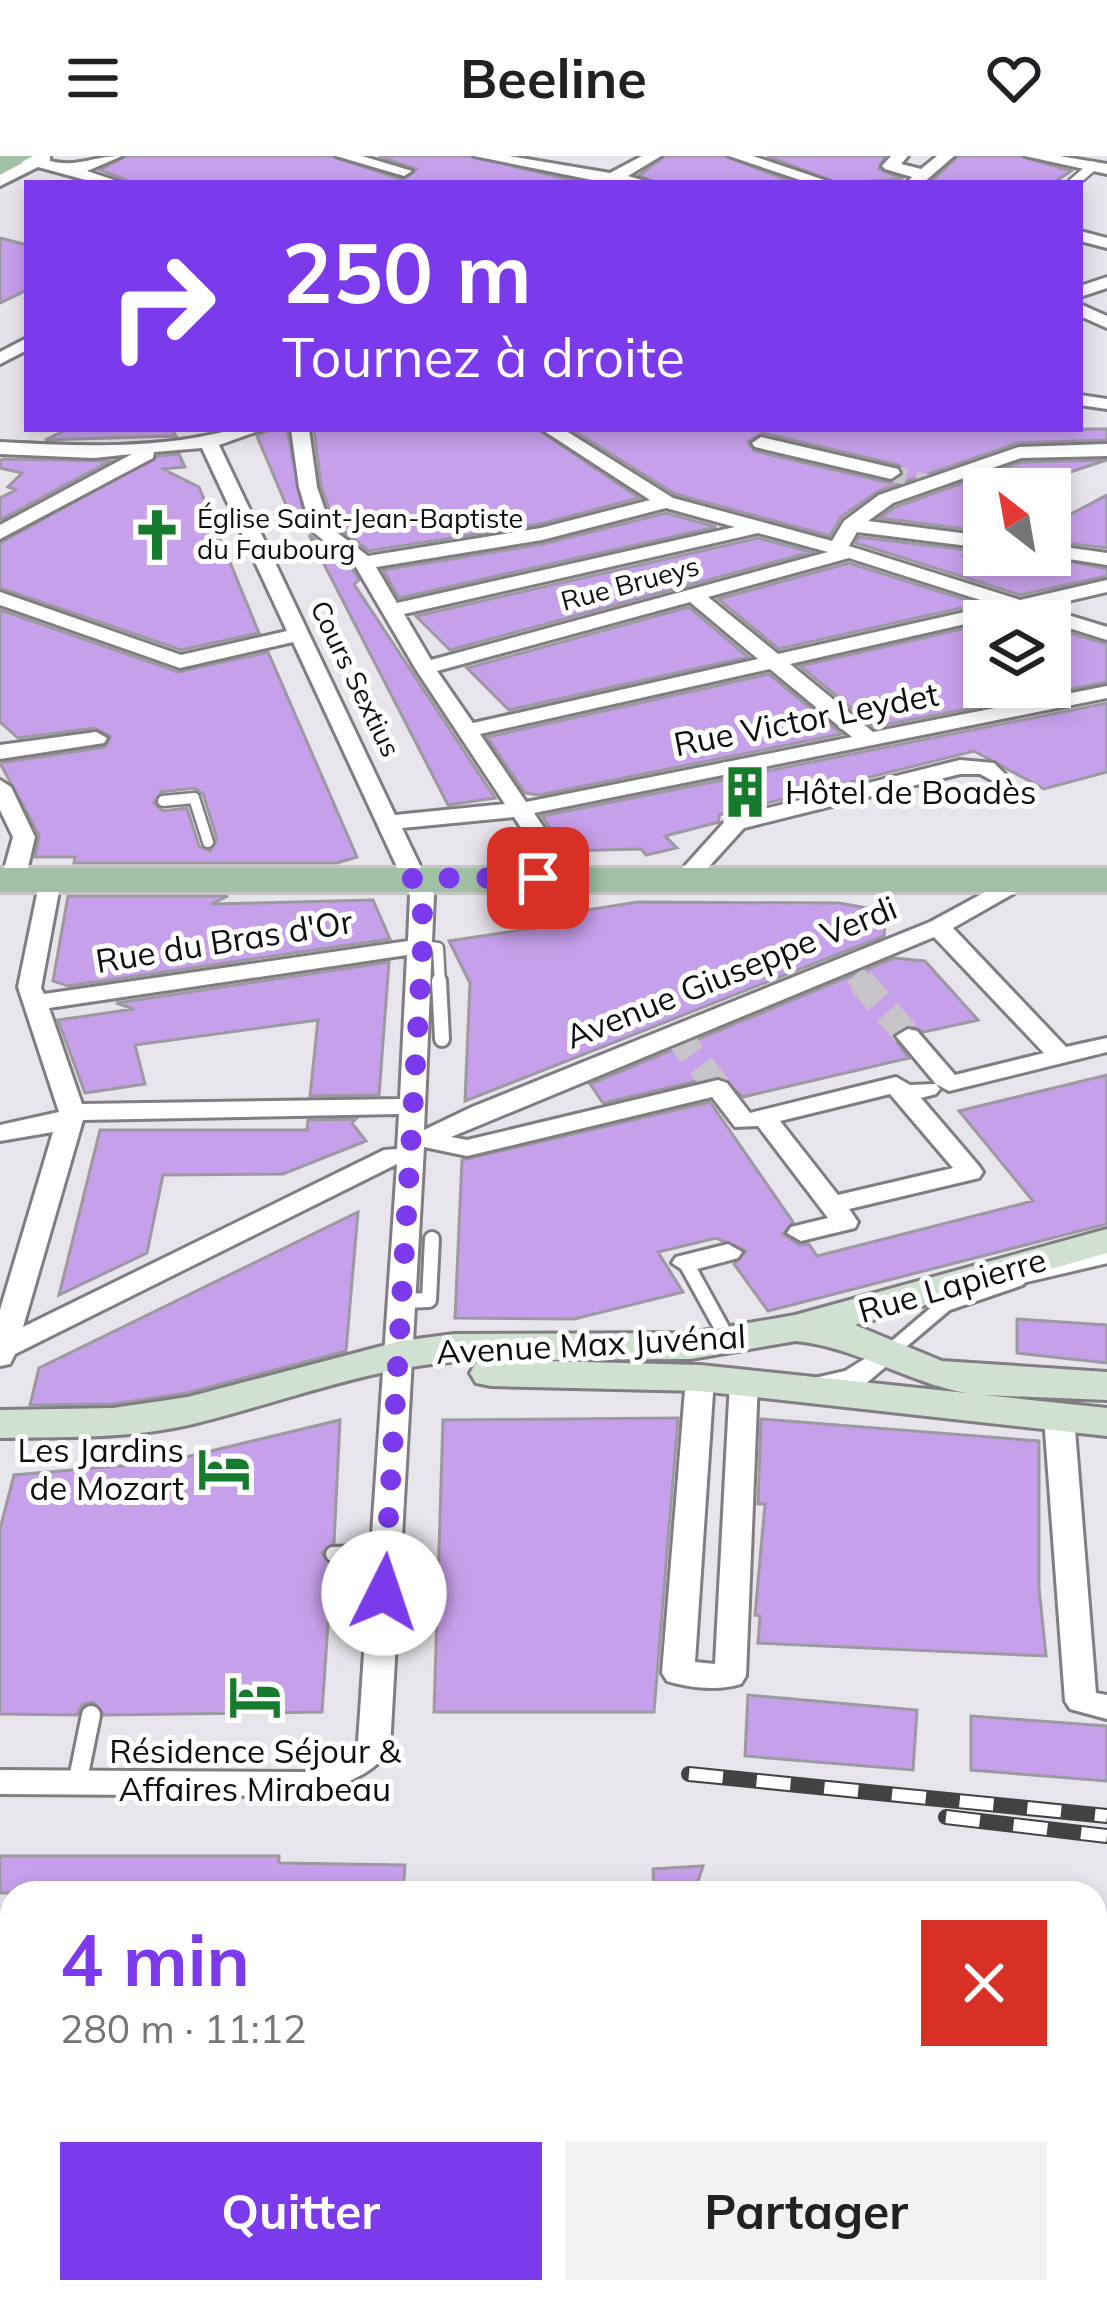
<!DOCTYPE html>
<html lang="fr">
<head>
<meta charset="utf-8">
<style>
  body { margin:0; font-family:Mulish,sans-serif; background:#f2f2f2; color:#202124; height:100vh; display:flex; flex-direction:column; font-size:45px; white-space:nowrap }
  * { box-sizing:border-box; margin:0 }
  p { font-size:39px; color:#757577 }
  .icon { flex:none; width:66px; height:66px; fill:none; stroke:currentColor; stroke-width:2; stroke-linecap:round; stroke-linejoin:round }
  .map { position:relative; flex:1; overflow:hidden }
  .side { position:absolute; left:0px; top:1725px; width:1107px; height:423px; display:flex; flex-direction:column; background:#fff; border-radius:36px 36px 0 0; box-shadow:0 6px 18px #0003 }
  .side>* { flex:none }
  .top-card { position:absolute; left:24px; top:24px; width:1059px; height:252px; border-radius:0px; box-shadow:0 6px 18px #0003; background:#7c3aed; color:#fff; overflow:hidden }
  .needle { width:78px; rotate:329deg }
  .fabs { position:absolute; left:963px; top:312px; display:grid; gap:24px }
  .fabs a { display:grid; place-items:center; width:108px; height:108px; border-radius:0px; background:#fff; box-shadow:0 6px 18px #0003; font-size:60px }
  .pin { position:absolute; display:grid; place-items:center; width:102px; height:102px; color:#fff; margin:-51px; border-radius:24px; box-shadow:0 6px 18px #0006 }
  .me { position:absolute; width:132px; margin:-66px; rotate:4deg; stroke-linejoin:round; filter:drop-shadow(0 0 9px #0008) }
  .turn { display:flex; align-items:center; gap:42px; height:252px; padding:0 60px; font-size:54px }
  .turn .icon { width:156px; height:156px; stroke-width:2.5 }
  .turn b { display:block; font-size:84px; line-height:102px }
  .round { display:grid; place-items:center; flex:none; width:126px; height:126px; border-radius:0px; background:#f2f2f2 }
  .head { display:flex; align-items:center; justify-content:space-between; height:204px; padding:0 60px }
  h1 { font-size:72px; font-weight:700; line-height:90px; color:#7c3aed }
  .primary-button { display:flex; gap:24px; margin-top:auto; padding:24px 60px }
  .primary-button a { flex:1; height:138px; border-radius:0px; background:#7c3aed; color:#fff; font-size:48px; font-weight:700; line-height:138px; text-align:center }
  .primary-button a+a { background:#f2f2f2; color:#202124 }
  header { display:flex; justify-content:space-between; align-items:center; height:156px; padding:0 60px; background:#fff; font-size:54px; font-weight:700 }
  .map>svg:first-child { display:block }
</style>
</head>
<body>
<header><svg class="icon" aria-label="menu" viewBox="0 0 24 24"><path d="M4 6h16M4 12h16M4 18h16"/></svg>Beeline<svg class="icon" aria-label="heart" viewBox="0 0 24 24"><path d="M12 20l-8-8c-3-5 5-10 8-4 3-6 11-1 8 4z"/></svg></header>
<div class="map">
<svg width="1107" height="2147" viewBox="0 0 1107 2147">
  <rect width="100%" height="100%" fill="#e8e4eb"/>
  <path fill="#c7a0eb" stroke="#9c99a0" stroke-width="3" fill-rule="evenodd" d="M126 0H332L403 24 416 13 378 0H470L584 27H134L100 14Z
    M665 0H725L795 27H656L639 19Z
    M767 0H885L879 13 903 23 837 27Z
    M958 0H1021L1071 15 1053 27H930Z
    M0 82 27 89V134L0 147Z
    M68 273H172L176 280 45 284Z
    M273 273H287L307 375 304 369 295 370 257 280Z
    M314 273H537L639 342 540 368 369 395 335 369 321 330Z
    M571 273H1107V284L1018 287 878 335 841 361 830 380 675 338ZM762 277 899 309 904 318 890 327 754 295 748 286Z
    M179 298 185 311 163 313 199 331 259 477 181 494 0 432V387L158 300Z
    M0 304 4 303 110 305 0 364V342L16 334 8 331 22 317 0 312Z
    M1107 304 1019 333H984L980 375 880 362 895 351 1022 306Z
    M1107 339V392L1050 385V369Z
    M666 357 716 371 399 442 383 414 543 388Z
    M309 379 353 414 359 424 354 428 495 642 448 649Z
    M859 381 967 394 963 399H1039L1107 413V420L1020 439 856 387Z
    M758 382 811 396 450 494 416 460Z
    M849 407 979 448 779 493 718 443Z
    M689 451 748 501 509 554 467 512Z
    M0 454 178 516 268 496 357 701 337 707H74L75 701H35L39 679 0 607 105 591 111 581 95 572 18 582 0 566ZM194 632 203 638 217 683 210 695 199 690 187 652 163 655 154 647 161 636Z
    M984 468V531H1017L1029 541 874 571 800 510Z
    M1050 471 1107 488V526L1050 537Z
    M769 518 842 578 539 639 525 637 487 581Z
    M1107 547V616L1044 633 974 595 719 659V666L665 680 677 692 646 699 641 693 565 695 542 660Z
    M68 740H228L211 748 373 744 390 783 68 830 53 825Z
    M638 746 839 747 872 753 885 766 884 780 465 945 470 827 449 785 573 766 567 757Z
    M894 802 925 805 978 864 924 876 906 869 892 879 909 902 743 941 719 920 603 947 590 928Z
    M389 806 379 939 310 940 318 864 135 889 145 928 85 937 58 864 134 853 116 847Z
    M1107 919V1068L768 1155 734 1108 746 1095 716 1082 658 1096 683 1136 574 1163 455 1162 462 1004 710 946 793 1066 783 1078 799 1089 809 1088 817 1100 1033 1045 959 955Z
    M356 963 352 967 366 985 283 1018 163 1019 147 1097 59 1139 100 974H307L308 964Z
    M358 1056 346 1195 187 1237 113 1248 30 1249 39 1212Z
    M1017 1163 1107 1169V1207L1017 1197Z
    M678 1262 654 1556H434L443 1264Z
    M761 1263 1039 1285V1432L1046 1500 758 1487 760 1460 755 1459 765 1348H758Z
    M340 1264 334 1387 322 1397 332 1409 322 1556 104 1559 93 1546 82 1549 77 1559 0 1558V1373L14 1319 165 1306Z
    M748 1539 917 1554 913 1614 745 1600Z
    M971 1560 1107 1570V1625L971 1614Z
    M0 1700H279V1707L405 1709 403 1737H0Z
    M703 1710 694 1737H654L653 1713Z"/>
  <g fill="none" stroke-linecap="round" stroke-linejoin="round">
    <path stroke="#c7c4ca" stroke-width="16" stroke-dasharray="16 9" stroke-linecap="butt" d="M891 317 927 326"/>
    <path stroke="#c7c4ca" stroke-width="21" stroke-dasharray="21 10" stroke-linecap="butt" d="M855 819 863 828"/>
    <path stroke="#c7c4ca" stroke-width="27" stroke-dasharray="27 14" stroke-linecap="butt" d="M861 825 908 880
      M676 877 718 932"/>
    <g stroke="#807d83" stroke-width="14">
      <path id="lane-far3" d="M1073 27 1093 10"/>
    </g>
    <g stroke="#807d83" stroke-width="15">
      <path id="lane-far2" d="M163 645 194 642 208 686
        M423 790 438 792 440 828"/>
    </g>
    <g stroke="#807d83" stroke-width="20">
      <path id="lane-far1" d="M439 825 442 883
        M686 1107 730 1187
        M1013 1122 1107 1100
        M403 1145 429 1144 432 1083
        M887 1198 946 1148 1019 1123
        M333 1398 386 1396"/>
    </g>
    <g stroke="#807d83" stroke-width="24">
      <path id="lane" d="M78 1623 91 1559
        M1095 2087H1107
        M714 2136 715 2147"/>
    </g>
    <g stroke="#807d83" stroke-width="6">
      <path id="street" d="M12 0H50V5C77 12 93 0 122 0L87 15 123 27H97L38 11 0 30V19L23 7Z
        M336 0H362L412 15 404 20Z
        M474 0H509L610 17 642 0H661L628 20 652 27H607Z
        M729 0H753L833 27H809Z
        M891 0H908L901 8 921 13 937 0H954L923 27H906L912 21 885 13 882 10Z
        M1025 0H1059L1107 8V18Z
        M1080 75 1107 82V92L1080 85Z
        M1107 121V132L1080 141V130Z
        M1080 148 1107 160V172L1080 160Z
        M27 182V194L0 208V196Z
        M1080 239 1107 243V253L1080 249Z
        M235 273H264L219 289 395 659 505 648 415 512 356 411 312 375 299 331 291 273H309L317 331 331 372 368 400 541 372 650 344 541 273H563L673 342 832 385 844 365 879 339 1019 291 1107 288V300L1021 302 893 347 868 365 984 380V392L857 376 849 390 1020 444 1107 424V436L1042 451 1107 471V484L1018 456 790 508 873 576 1107 530V542L534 657 577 721 565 728 557 726 514 661 402 672 434 739 424 974 472 951 930 766 1026 714 1038 721 1034 726 953 772 1066 891 1107 882V896L949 935 936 928 940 933 936 938 921 942 979 1010 983 1016 979 1022 849 1053 858 1066 855 1072 801 1085 787 1077 791 1071 828 1062 758 970 735 971 712 941 467 1000 424 991 390 1592C375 1620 335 1631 306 1640L0 1638V1614L305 1616 326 1608 358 1586 397 1008 15 1198 10 1208 0 1210V1154L53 976 0 985V969L59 956 18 831 41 719 49 717 61 724 41 832 44 838 408 785 410 739 293 486 180 512 0 449V436L181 499 287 475 202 292 154 296 153 302 0 383V369L132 298 94 302 0 298V286C78 290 159 294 235 273ZM666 352 735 371 397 447 376 411 542 384ZM758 377 828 396 431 504 404 458ZM849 402 996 449 778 498 708 441ZM690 446 758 503 473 567 437 515ZM770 513 852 581 526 646 480 578ZM934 781 1044 897 955 919 917 875 908 873 896 880 936 928 910 929 896 921 750 957 727 927 718 924 467 984 451 981ZM407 799 400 943 82 948 49 852ZM890 938 953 1012 838 1039 780 965ZM399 958 397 993 384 994 23 1171 83 964Z
        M761 281 898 313 900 317 891 323 755 291 752 287Z
        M1050 389 1107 397V409L1043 399H1050Z
        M96 576 107 582 104 587 0 603V589Z
        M960 604 994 607 1006 619 995 626 980 618H960L744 672 694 727H678L674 722 728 662Z
        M0 624 11 631 35 681 25 724 13 731 1 724 13 681 0 654Z
        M728 1088 742 1096 738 1102 686 1116 672 1107 676 1101Z
        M887 1189 901 1198 864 1229 816 1240 802 1231 806 1224 845 1215Z
        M700 1213 714 1222 695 1506 715 1508 730 1225 744 1216 758 1225 746 1520 741 1528C720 1535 688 1532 667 1525L662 1517 686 1222Z
        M1059 1251 1074 1261 1096 1537 1107 1539V1563L1070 1553 1065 1545 1044 1261Z"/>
    </g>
    <g stroke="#807d83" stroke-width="6">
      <path id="secondary" d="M1107 1073V1097L855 1169 942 1205 1107 1216V1244L984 1239 1107 1252V1280L700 1235 491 1230 476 1227 470 1217 476 1207 489 1204C387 1204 291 1244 193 1268 130 1283 64 1281 0 1282V1254L113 1252 188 1241 401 1185 454 1178 691 1177 795 1159ZM796 1185C855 1191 907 1226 966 1237L700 1209 508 1204 691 1203Z"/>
    </g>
    <g stroke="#c5c5c6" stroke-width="6">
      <path id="primary" d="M0 0H33L0 18Z
        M0 712H1107V736H0Z"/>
    </g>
    <use href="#lane-far3" stroke="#fff" stroke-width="9"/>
    <use href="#lane-far2" stroke="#fff" stroke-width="10"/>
    <use href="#lane-far1" stroke="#fff" stroke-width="14"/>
    <use href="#lane" stroke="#fff" stroke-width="18"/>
    <use href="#street" fill="#fff" fill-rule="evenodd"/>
    <use href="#secondary" fill="#d0e0d1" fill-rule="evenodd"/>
    <use href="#primary" fill="#a1c1a4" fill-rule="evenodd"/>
    <g stroke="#434144" stroke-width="16">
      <path id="rail" d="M689 1618 1107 1660
        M946 1661 1107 1680"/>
    </g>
    <use href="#rail" stroke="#fff" stroke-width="12" stroke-dasharray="34" stroke-linecap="butt"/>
  </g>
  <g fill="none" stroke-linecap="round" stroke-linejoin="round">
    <path stroke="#7c3aed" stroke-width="21" stroke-dasharray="0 37.8" d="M384 1437 423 783 422 739 412 722H538"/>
  </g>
  <defs>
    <g id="church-bare" transform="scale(4.14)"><path d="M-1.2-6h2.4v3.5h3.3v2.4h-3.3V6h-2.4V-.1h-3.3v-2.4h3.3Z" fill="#177b2d" stroke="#fff" stroke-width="2.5" paint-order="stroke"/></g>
    <g id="building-bare" transform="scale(4.14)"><path d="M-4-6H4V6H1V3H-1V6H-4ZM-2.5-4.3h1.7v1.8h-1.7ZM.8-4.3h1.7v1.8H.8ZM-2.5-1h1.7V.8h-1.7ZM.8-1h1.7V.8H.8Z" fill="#177b2d" stroke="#fff" stroke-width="2.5" paint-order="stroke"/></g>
    <g id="hotel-bare" transform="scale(4.14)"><path d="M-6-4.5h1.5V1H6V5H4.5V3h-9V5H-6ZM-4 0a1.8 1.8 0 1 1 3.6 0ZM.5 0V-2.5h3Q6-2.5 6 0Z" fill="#177b2d" stroke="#fff" stroke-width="2.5" paint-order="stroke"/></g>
  </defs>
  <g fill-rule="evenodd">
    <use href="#church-bare" x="157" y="379"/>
    <use href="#building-bare" x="745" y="636"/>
    <use href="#hotel-bare" x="224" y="1313"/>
    <use href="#hotel-bare" x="255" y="1541"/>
  </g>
  <g text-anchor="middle" stroke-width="10" stroke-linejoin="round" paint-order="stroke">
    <g font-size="27" fill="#0f0e10" stroke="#fff" text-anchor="start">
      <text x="197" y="372">Église Saint-Jean-Baptiste<tspan x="197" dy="31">du Faubourg</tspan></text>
    </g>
    <g font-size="27" fill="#0f0e10" stroke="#fff">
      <text transform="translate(630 428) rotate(-15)" y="9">Rue Brueys</text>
      <text transform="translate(355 523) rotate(64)" y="9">Cours Sextius</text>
    </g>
    <g font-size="33" fill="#0f0e10" stroke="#fff">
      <text transform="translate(806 563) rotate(-11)" y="12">Rue Victor Leydet</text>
      <text transform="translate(224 785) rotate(-9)" y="12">Rue du Bras d'Or</text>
      <text transform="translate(731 816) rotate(-22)" y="12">Avenue Giuseppe Verdi</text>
      <text transform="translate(952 1129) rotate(-16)" y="12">Rue Lapierre</text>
      <text transform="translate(591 1188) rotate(-3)" y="12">Avenue Max Juvénal</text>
    </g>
    <g font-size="33" fill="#0f0e10" stroke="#fff" text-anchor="start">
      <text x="785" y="648">Hôtel de Boadès</text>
      <text x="184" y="1306" text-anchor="end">Les Jardins<tspan x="184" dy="38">de Mozart</tspan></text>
      <text x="255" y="1607" text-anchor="middle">Résidence Séjour &amp;<tspan x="255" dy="38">Affaires Mirabeau</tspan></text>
    </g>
  </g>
</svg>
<div class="fabs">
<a><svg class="needle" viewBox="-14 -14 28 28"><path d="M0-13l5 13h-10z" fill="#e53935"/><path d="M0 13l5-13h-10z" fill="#757577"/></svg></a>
<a><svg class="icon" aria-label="layers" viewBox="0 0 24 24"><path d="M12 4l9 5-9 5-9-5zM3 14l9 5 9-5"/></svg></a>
</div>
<div class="pin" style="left:538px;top:722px;background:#d93025"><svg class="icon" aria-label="arrive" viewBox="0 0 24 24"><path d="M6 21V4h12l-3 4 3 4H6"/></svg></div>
<svg class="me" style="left:384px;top:1437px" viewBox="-20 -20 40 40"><circle r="19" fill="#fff"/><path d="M0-13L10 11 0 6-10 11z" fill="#7c3aed"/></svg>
<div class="top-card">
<div class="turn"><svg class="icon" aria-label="right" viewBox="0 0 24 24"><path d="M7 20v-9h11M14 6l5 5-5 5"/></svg><div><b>250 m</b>Tournez à droite</div></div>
</div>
<section class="side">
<div class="head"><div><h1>4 min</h1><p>280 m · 11:12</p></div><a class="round" style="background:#d93025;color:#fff"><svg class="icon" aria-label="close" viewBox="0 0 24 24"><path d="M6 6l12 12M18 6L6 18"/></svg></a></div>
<div class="primary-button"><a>Quitter</a><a>Partager</a></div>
</section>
</div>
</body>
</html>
